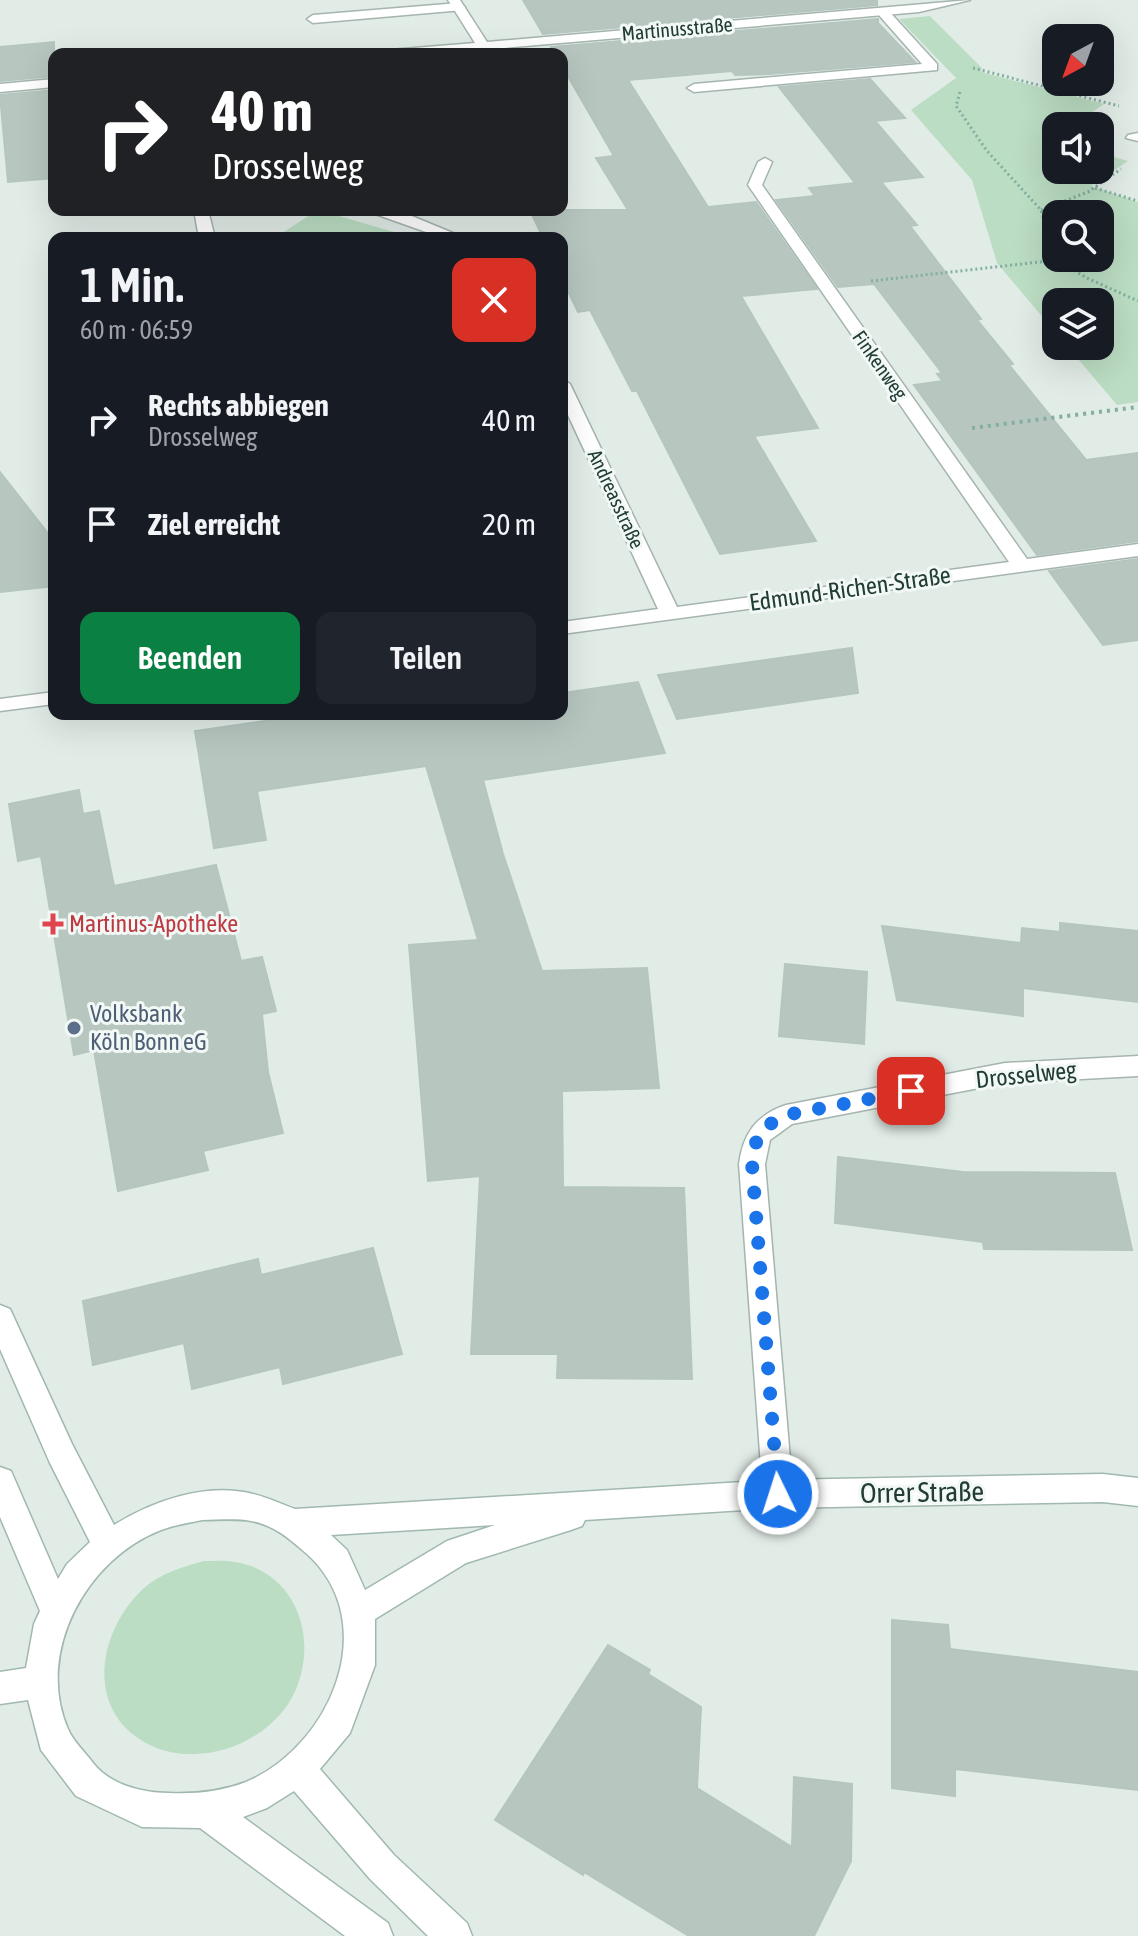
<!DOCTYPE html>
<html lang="de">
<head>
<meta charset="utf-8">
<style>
  body { margin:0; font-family:"Asap Condensed",sans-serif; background:#20242c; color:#f1f3f6; height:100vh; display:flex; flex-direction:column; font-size:30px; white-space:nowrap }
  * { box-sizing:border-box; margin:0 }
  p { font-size:26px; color:#9ea1a6 }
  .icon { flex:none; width:44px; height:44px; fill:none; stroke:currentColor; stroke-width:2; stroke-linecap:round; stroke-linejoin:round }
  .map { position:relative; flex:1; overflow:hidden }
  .panel { position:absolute; left:48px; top:232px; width:520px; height:488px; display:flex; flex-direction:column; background:#171b24; border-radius:16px; box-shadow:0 8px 32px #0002 }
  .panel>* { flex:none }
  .top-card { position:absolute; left:48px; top:48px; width:520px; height:168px; border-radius:16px; box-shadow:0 8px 32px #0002; background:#202124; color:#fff; overflow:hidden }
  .needle { width:52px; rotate:221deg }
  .buttons { position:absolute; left:1042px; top:24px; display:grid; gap:16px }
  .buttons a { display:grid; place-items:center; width:72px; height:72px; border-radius:16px; background:#171b24; box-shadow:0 8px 32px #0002; font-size:40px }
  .pin { position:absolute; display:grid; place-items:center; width:68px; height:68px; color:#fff; margin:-34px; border-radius:16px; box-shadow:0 4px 12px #0006 }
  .me { position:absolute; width:88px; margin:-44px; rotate:356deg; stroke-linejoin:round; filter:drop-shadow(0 0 6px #0008) }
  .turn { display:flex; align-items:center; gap:28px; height:168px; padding:0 32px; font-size:36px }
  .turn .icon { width:104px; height:104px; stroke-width:2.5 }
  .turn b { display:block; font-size:56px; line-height:68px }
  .round { display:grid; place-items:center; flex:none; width:84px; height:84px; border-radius:16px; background:#20242c }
  .headline { display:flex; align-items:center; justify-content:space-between; height:136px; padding:0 32px }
  h1 { font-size:48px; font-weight:600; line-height:60px }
  .action { display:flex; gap:16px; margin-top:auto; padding:16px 32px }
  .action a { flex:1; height:92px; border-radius:16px; background:#0b8043; color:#fff; font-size:32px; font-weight:600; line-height:92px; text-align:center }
  .action a+a { background:#20242c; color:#f1f3f6 }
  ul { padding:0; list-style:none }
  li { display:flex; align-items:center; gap:24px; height:104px; padding:0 32px }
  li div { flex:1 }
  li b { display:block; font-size:30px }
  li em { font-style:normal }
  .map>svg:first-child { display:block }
</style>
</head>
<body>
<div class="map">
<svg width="1138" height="1936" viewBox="0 0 1138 1936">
  <rect width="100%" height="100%" fill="#e2ece7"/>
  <path fill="#bbddc3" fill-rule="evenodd" d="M930 16 982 68 981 72 1104 104 1073 126H1056V170H1100V153L1128 161 1091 186 1138 202V402L1117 405 1067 346H1100V302H1056V333L997 263 972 180 911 110 956 78 899 19ZM1056 214H1100V258H1056Z
    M318 210 415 238H274Z
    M204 1561C214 1561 225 1560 235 1562 293 1571 317 1632 298 1684 279 1739 205 1770 152 1746 84 1715 96 1633 143 1589 160 1573 183 1567 204 1561Z"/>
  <path fill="#b7c7c0" stroke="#b4c6be" stroke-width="2" d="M523 0H877V5L543 34Z
    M878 19V23L915 62 769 74 735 75 732 71 628 80 708 207 756 202 817 289 741 296 818 428 754 436 816 541 720 554 637 391H632L590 310 578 312 562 279V238H543L530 210H628L596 158 614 156 562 66V54H555L551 47Z
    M54 42V76L0 81V47Z
    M870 79 905 118 875 121 923 177 881 182 917 225 910 226 981 319 977 320 1013 364 1009 365 1086 460 1138 453V541L1037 555 914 385 943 381 937 374 942 373 874 284 838 287 776 200 815 196 809 188 855 183 779 87Z
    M54 90V178L8 182 0 95Z
    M0 472 54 541V586L0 592Z
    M1138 559V640L1103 645 1049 571Z
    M852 648 858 693 677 719 658 675Z
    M638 682 665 753 483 780 503 854 542 971 647 968 659 1088 562 1091 563 1187 684 1188 692 1379 557 1378 558 1354H471L480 1176 428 1181 409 945 478 940 426 766 257 791 266 840 214 848 195 731 314 714H562V693Z
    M79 790 83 814 99 811 114 886 216 865 241 961 262 957 276 1011 262 1014 268 1072 283 1133 203 1151 208 1170 118 1191 94 1050 74 1055 41 856 18 861 9 804Z
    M1060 923 1138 931V1002L1023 988V1016L897 1000 882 926 1021 943 1022 928 1060 932Z
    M785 964 867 972 864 1044 779 1036Z
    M838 1157 963 1172 1115 1173 1132 1250 984 1249 983 1242 835 1223Z
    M373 1248 402 1354 283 1384 280 1367 192 1389 184 1343 93 1365 83 1301 258 1259 261 1275Z
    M892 1620 948 1625 950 1649 1138 1672V1790L955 1769V1796L892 1788Z
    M608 1645 650 1670 648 1674 701 1707 697 1788 792 1847 794 1777 852 1784 851 1861 814 1936H689L584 1872 583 1875 495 1820Z"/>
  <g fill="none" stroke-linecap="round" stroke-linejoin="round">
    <g stroke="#a5b4ae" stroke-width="3">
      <path id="lane" d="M459 3 465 7 463 10 313 23 307 19 313 15Z
        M878 8H886L937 64V70L694 92 687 88 694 84 922 64 878 14Z"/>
    </g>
    <g stroke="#a5b4ae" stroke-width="3">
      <path id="street" d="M448 0H460L487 42 970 0 919 12 434 54H384L390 50 475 43Z
        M54 79V87L0 92V84Z
        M1138 133V141L1126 138 1128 135Z
        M765 158 772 162 762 185 1027 559 1138 544V556L562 634V622L658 609 562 402V379L570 384 677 607 1009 562 748 185 758 162Z
        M194 210H208L215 238H199Z
        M364 210 402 212 465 238H443Z
        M54 692V704L0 711V699Z
        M1138 1056V1076L1005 1083 792 1124 770 1140 765 1164 793 1494 789 1504 778 1508 767 1504 763 1494 739 1164C743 1134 756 1115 786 1105L1005 1063Z"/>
    </g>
    <g stroke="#a0b8af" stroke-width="3">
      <path id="secondary" d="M0 1305 10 1309 72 1444 114 1525C153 1501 206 1482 253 1494 267 1497 281 1504 295 1509L778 1480 1103 1474 1138 1478V1506L1103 1502 778 1508 585 1520 582 1526 571 1530 466 1563 375 1619V1665L350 1733 320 1769 394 1855 467 1923 472 1936H428L370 1879 294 1791 267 1808 243 1817 388 1923 393 1936H345L200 1828 142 1827 76 1796 41 1750 28 1700 0 1704V1672L26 1668 34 1624 40 1611 0 1517V1467L11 1471 58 1579 67 1564 90 1542 50 1463 0 1349ZM202 1520C218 1520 235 1518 251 1521 274 1525 290 1539 307 1554 383 1623 331 1746 246 1782 220 1792 196 1794 169 1793 143 1793 110 1785 93 1763 85 1752 73 1741 68 1729 35 1653 86 1559 161 1530 174 1525 189 1523 202 1520ZM495 1525 447 1541 365 1590 347 1550 331 1535Z"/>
    </g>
    <path stroke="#82afa1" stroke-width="3" stroke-dasharray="2 3" stroke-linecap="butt" d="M973 68 1119 106
      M960 92 956 106 987 151 1041 210 1056 257
      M1095 188 1138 201
      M1041 210 1088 192 1121 169
      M1057 260 1087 278 1138 301
      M871 281 1057 260"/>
    <path stroke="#82afa1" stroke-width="4" stroke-dasharray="3 5" stroke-linecap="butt" d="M972 428 1138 407"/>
    <use href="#lane" fill="#fff" fill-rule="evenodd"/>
    <use href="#street" fill="#fff" fill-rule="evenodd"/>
    <use href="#secondary" fill="#fff" fill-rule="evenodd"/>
  </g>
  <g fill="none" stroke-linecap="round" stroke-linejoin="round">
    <path stroke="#1a73e8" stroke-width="14" stroke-dasharray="0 25.2" d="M778 1494 752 1164C756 1134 759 1129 786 1115L911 1091"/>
  </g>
  <path fill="#e0444e" stroke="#f2f8f5" stroke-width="3" d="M49 912h8v8h8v8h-8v8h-8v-8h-8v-8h8z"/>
  <circle fill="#5c6f8a" stroke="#f2f8f5" stroke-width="3" cx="74" cy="1028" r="8"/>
  <g text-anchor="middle" stroke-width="6" stroke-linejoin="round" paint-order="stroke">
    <g font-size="20" fill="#223d35" stroke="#f2f8f5">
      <text transform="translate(677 29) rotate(-5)" y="7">Martinusstraße</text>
      <text transform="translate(880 365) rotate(55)" y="7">Finkenweg</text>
      <text transform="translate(616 499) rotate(65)" y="7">Andreasstraße</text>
    </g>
    <g font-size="24" fill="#223d35" stroke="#f2f8f5">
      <text transform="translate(850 589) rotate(-8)" y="8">Edmund-Richen-Straße</text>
      <text transform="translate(1026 1075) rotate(-6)" y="8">Drosselweg</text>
    </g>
    <g font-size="24" fill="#be3a42" stroke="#f2f8f5" text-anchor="start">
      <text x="69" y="932">Martinus-Apotheke</text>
    </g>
    <g font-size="24" fill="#4e5e75" stroke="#f2f8f5" text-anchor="start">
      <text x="90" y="1022">Volksbank<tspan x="90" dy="28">Köln Bonn eG</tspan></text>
    </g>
    <g font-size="28" fill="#223d35" stroke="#f2f8f5">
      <text transform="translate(922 1492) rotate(-1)" y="10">Orrer Straße</text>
    </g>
  </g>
</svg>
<div class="buttons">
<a><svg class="needle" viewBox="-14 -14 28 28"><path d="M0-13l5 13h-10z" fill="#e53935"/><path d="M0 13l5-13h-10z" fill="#9ea1a6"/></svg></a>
<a><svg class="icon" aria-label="sound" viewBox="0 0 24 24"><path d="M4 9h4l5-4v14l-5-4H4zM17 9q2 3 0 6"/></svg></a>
<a><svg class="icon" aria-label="search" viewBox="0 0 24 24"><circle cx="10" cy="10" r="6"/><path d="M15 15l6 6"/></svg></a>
<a><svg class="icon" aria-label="layers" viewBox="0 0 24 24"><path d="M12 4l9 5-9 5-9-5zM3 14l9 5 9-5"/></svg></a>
</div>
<div class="pin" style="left:911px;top:1091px;background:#d93025"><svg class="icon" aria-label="arrive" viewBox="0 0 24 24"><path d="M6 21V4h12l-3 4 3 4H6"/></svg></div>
<svg class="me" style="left:778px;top:1494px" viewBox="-20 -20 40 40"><circle r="17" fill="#1a73e8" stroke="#fff" stroke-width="3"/><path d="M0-11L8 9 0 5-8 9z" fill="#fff"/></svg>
<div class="top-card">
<div class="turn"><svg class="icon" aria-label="right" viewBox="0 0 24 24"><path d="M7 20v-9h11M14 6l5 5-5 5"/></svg><div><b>40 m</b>Drosselweg</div></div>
</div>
<section class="panel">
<div class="headline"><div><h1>1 Min.</h1><p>60 m · 06:59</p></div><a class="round" style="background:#d93025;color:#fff"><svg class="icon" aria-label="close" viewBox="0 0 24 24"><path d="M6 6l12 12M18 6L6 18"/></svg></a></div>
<ul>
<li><svg class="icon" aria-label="right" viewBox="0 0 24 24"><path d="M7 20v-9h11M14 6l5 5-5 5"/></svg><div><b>Rechts abbiegen</b><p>Drosselweg</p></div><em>40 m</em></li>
<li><svg class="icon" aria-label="arrive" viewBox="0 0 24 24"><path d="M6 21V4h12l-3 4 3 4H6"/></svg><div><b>Ziel erreicht</b></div><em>20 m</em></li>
</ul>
<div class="action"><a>Beenden</a><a>Teilen</a></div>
</section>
</div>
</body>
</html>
